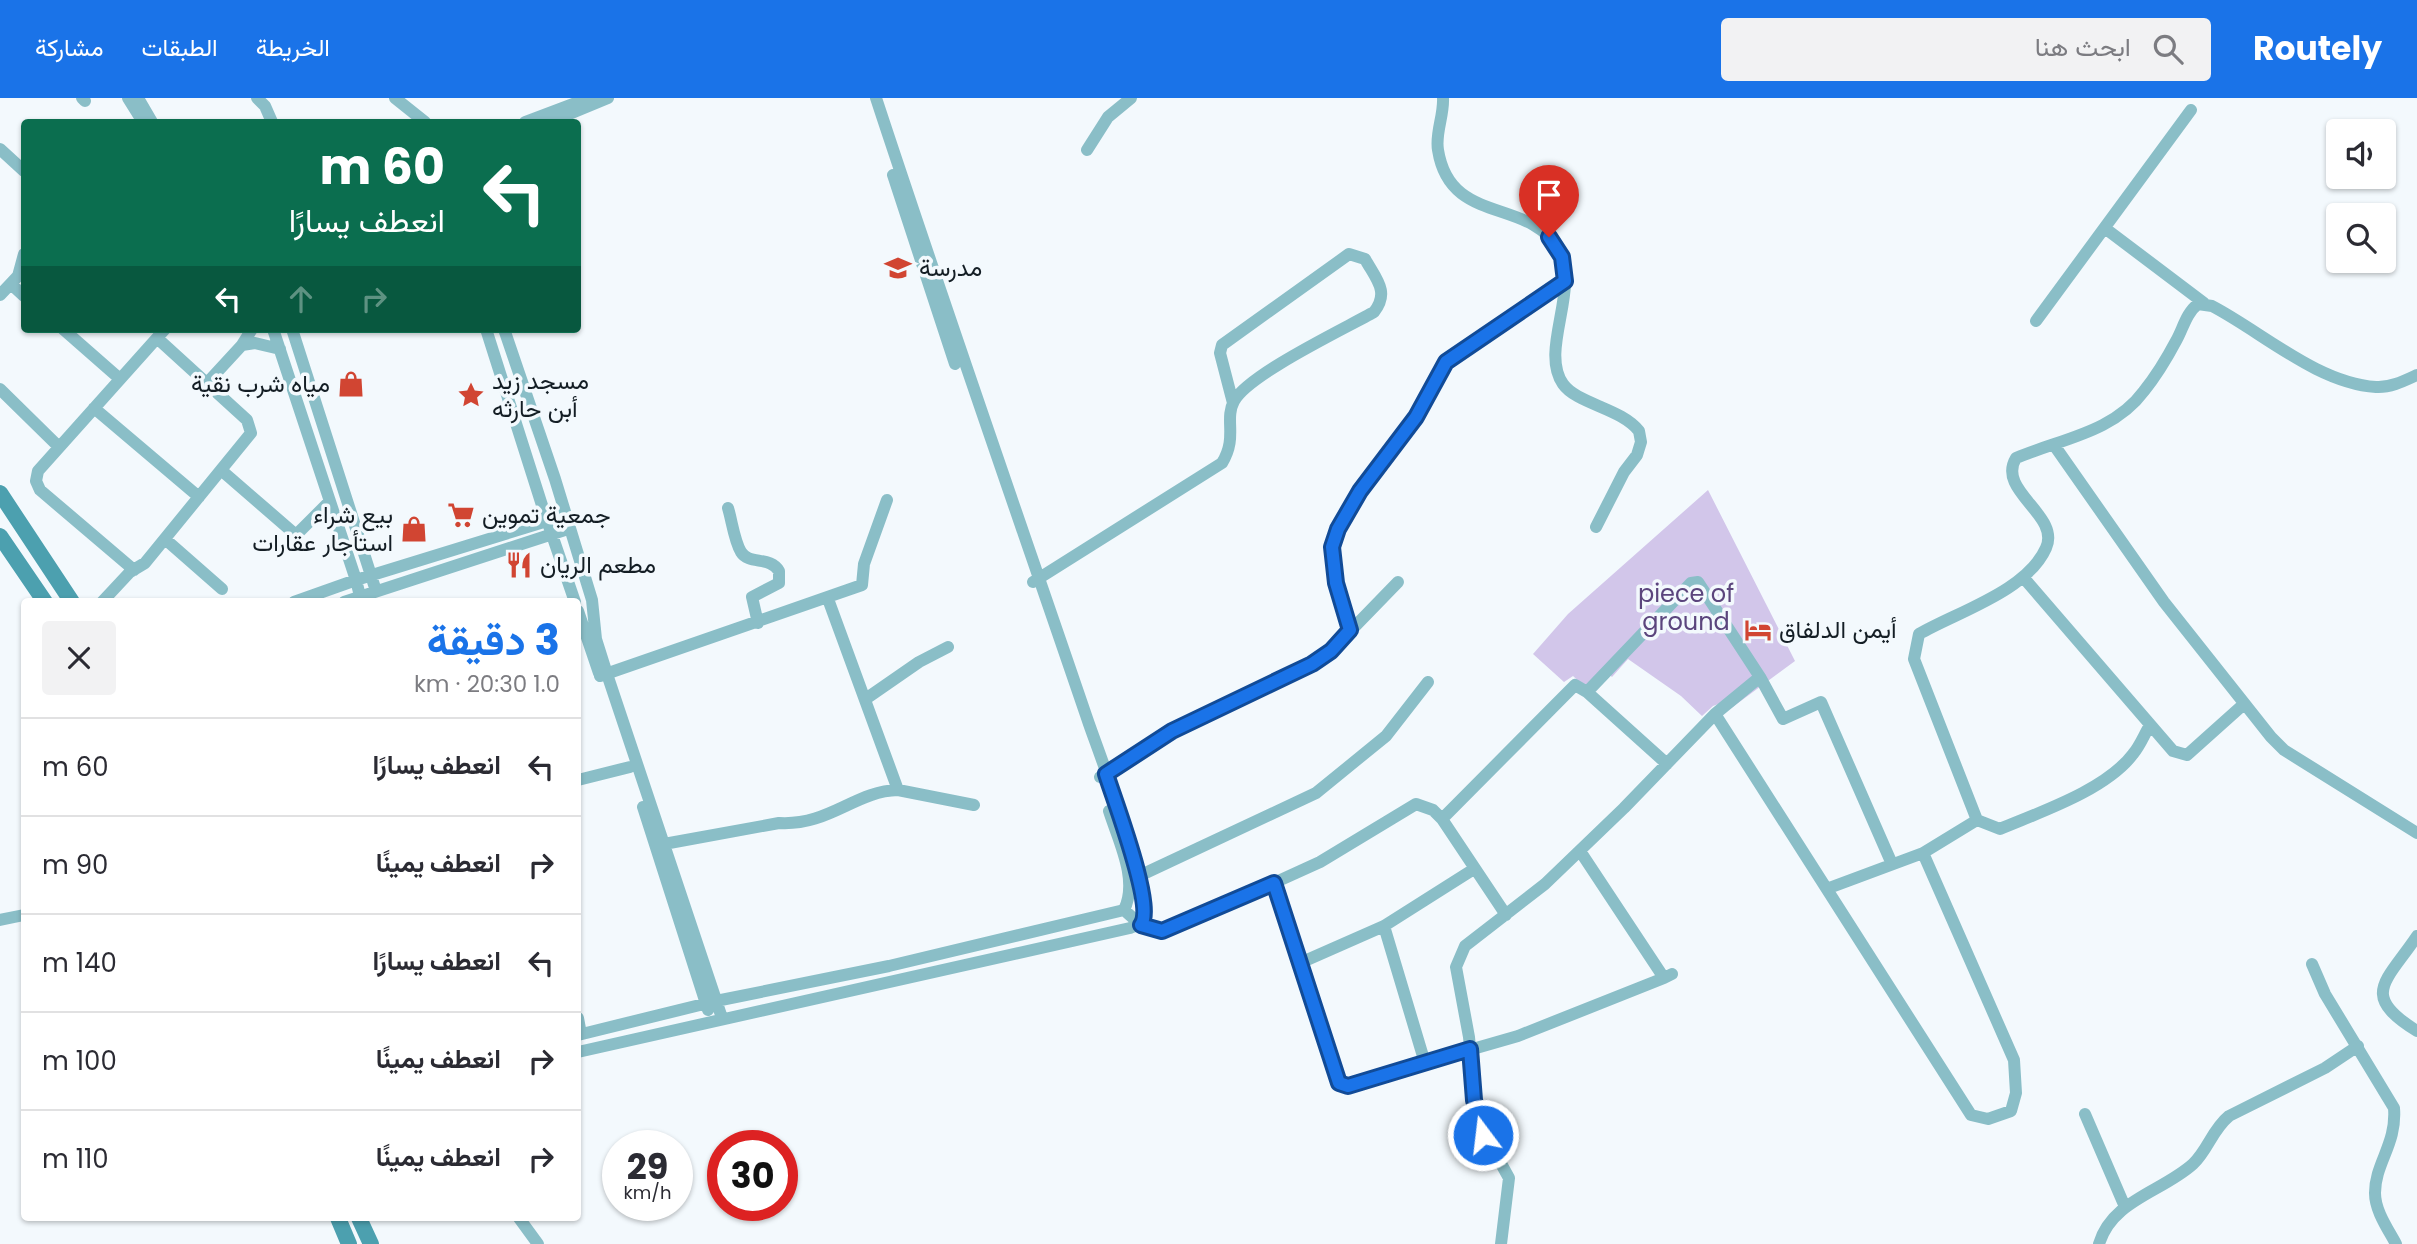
<!DOCTYPE html>
<html lang="ar">
<head>
<meta charset="utf-8">
<style>
  body { margin:0; font-family:Poppins,Vazirmatn,sans-serif; background:#f2f2f3; color:#2b2b33; direction:rtl; height:100vh; display:flex; flex-direction:column; font-size:26px; white-space:nowrap }
  * { box-sizing:border-box; margin:0 }
  p { font-size:23px; color:#7c7c81 }
  .icon { flex:none; width:38px; height:38px; fill:none; stroke:currentColor; stroke-width:2; stroke-linecap:round; stroke-linejoin:round }
  .map { position:relative; flex:1; overflow:hidden; direction:ltr }
  .panel { position:absolute; left:21px; top:500px; width:560px; height:623px; display:flex; flex-direction:column; background:#fff; border-radius:7px; box-shadow:0 2px 5px #0004; direction:rtl }
  .panel>* { flex:none }
  .top-card { position:absolute; left:21px; top:21px; width:560px; height:214px; border-radius:7px; box-shadow:0 2px 5px #0004; direction:rtl; background:#0b6e4f; color:#fff; overflow:hidden }
  .tools { position:absolute; left:2326px; top:21px; display:grid; gap:14px }
  .tools a { display:grid; place-items:center; width:70px; height:70px; border-radius:7px; background:#fff; box-shadow:0 2px 5px #0004; font-size:35px }
  .speed { position:absolute; left:602px; top:1032px; display:flex; gap:14px; font-size:35px; font-weight:700; text-align:center }
  .speed>* { display:grid; place-content:center; width:91px; height:91px; border-radius:50%; background:#fff; box-shadow:0 2px 5px #0004; line-height:1 }
  .speed small { font-size:18px; font-weight:400 }
  .speed .limit { border:10px solid #d22; background:#fff; color:#111 }
  .pin { position:absolute; display:grid; place-items:center; width:60px; height:60px; color:#fff; margin:-72px -30px; border-radius:50% 50% 50% 0; rotate:-45deg; box-shadow:0 0 7px #0007 }
  .pin .icon { rotate:45deg }
  .me { position:absolute; width:77px; margin:-38px; rotate:345deg; stroke-linejoin:round; filter:drop-shadow(0 0 5px #0008) }
  .turn { display:flex; align-items:center; gap:24px; height:147px; padding:0 21px; font-size:32px }
  .turn .icon { width:91px; height:91px; stroke-width:2.5 }
  .turn b { display:block; font-size:49px; line-height:60px }
  .lanes { display:flex; align-items:center; height:66px; padding:0 21px; background:#0003; justify-content:center; gap:35px; direction:ltr }
  .lanes .off { opacity:.35 }
  .round { display:grid; place-items:center; flex:none; width:74px; height:74px; border-radius:7px; background:#f2f2f3 }
  .head { display:flex; align-items:center; justify-content:space-between; height:119px; padding:0 21px }
  h1 { font-size:42px; font-weight:700; line-height:52px; color:#1a73e8 }
  ul { padding:0; list-style:none }
  li { display:flex; align-items:center; gap:21px; height:98px; padding:0 21px; border-top:2px solid #e1e1e2 }
  li div { flex:1 }
  li b { display:block; font-size:26px }
  li em { font-style:normal }
  header { display:flex; align-items:center; gap:42px; box-sizing:border-box; height:98px; padding:0 35px; background:#1a73e8; color:#fff }
  header strong { font-size:33px }
  nav { display:flex; gap:38px; margin-inline-start:auto; font-size:24px }
  .search { width:490px; height:63px; background:#f2f2f3; display:flex; align-items:center; gap:18px; box-sizing:border-box; padding:0 24px; border-radius:7px; color:#7c7c81; font-size:26px }
  .map>svg:first-child { display:block }
</style>
</head>
<body>
<header>
<strong>Routely</strong>
<div class="search"><svg class="icon" aria-label="search" viewBox="0 0 24 24"><circle cx="10" cy="10" r="6"/><path d="M15 15l6 6"/></svg>ابحث هنا</div>
<nav><a>الخريطة</a><a>الطبقات</a><a>مشاركة</a></nav>
</header>
<div class="map">
<svg width="2417" height="1146" viewBox="0 0 2417 1146">
  <rect width="100%" height="100%" fill="#f3f9fd"/>
  <path fill="#d2c6ea" d="M1708 392 1795 563 1730 611 1721 605 1713 608 1702 618 1681 598 1628 561 1612 579 1603 570 1585 589 1573 578 1564 584 1533 556 1568 516Z"/>
  <g fill="none" stroke-linecap="round" stroke-linejoin="round">
    <path stroke="#8abec7" stroke-width="12" d="M82 0 85 3
      M128 0 143 24
      M138 0 152 24
      M257 0 265 8 272 24
      M395 0 425 24
      M1443 0C1444 18 1435 35 1438 52 1450 128 1529 99 1558 151 1581 192 1539 251 1563 286 1577 306 1621 310 1639 333L1641 344 1637 357 1624 374 1596 429
      M525 24 589 0
      M550 24 608 0
      M0 51 24 73
      M1087 52 1108 19 1131 0
      M893 77 955 266
      M2106 131 2204 205
      M11 186 24 198
      M0 197 18 178 24 156
      M2036 223 2191 12
      M63 231 120 281
      M273 231 356 482 294 504
      M292 231 376 493
      M504 231 555 381 592 502 596 541 607 576 722 920
      M242 247 255 245 280 251
      M207 285 242 247 252 231
      M0 291 59 349
      M94 310 199 399
      M2054 347 2164 504 2271 639 2284 652 2417 735
      M221 372 296 437 330 403
      M728 410C732 423 734 442 741 454 749 467 770 458 779 473V485L752 499 758 525
      M549 428 575 504
      M165 441 222 491
      M134 472 40 392 36 383 38 373 165 231
      M2023 479 2173 653 2187 657 2244 606
      M1033 484 1222 365C1238 339 1224 322 1234 303 1249 276 1344 231 1374 214 1390 194 1376 181 1365 161L1349 156 1222 247 1220 255 1233 305
      M360 498 356 482 547 423 486 231
      M102 504 130 474 145 465 251 335 247 322 157 240
      M344 504 568 431
      M578 513 599 575
      M1350 532 1336 485 1332 449 1338 431 1360 393 1416 319 1446 264 1565 183
      M600 578 862 487 864 466 887 402
      M1587 594 1691 485 1698 484 1760 579 1783 621 1821 604 1892 766
      M867 600 919 564 948 549
      M1715 616 1971 1017 1988 1021 2011 1013 2016 995 2014 962 1923 755
      M2150 627C2144 637 2140 648 2133 656 2106 692 2040 714 2000 731L1977 722 1914 561 1919 536C1957 514 2027 493 2046 450 2061 417 1996 393 2016 360 2060 341 2113 335 2144 293 2156 278 2167 260 2176 243 2183 231 2186 215 2198 206L2212 208C2262 234 2317 285 2376 289 2390 290 2404 283 2417 277
      M1100 679 1187 625 1312 566 1331 553 1398 484
      M578 682 630 669
      M898 692 974 707
      M643 709 708 912
      M1442 721 1575 587 1587 594 1667 666
      M664 746 779 725C829 728 855 693 898 692L828 501
      M1580 753 1664 880 1672 876
      M1139 778 1316 695 1386 638 1428 584
      M1274 785 1335 978 1344 988 1518 938 1664 880
      M1829 790 1923 755 1977 722
      M1124 812 1141 827 1153 832 1162 833 1186 825 1320 764 1416 706 1433 712 1442 721 1506 817
      M0 822 24 817
      M1384 828 1425 965
      M2417 838C2386 884 2359 897 2417 933
      M1300 865 1384 828 1474 771
      M2312 866 2325 896 2394 1010C2397 1046 2375 1065 2375 1095 2375 1113 2388 1131 2396 1146
      M578 920 581 936
      M578 937 716 903 889 868 1124 812C1139 782 1118 742 1109 713
      M578 954 1130 830 1144 824C1152 793 1102 663 1089 626 1018 418 945 210 876 0
      M2085 1016 2125 1109
      M519 1120 538 1146
      M1501 1146 1509 1080 1477 1022 1469 939 1456 869 1465 848 1545 786 1624 710 1715 616 1760 579
      M2099 1146C2112 1102 2162 1094 2193 1066 2208 1052 2212 1032 2229 1018L2325 970 2358 948"/>
    <path stroke="#4ca0af" stroke-width="16" d="M0 395 72 504
      M0 438 45 504
      M338 1120 349 1146
      M359 1120 371 1146"/>
  </g>
  <g fill="none" stroke-linecap="round" stroke-linejoin="round">
    <g stroke="#114b97" stroke-width="18">
      <path id="route" d="M1483 1037 1474 1002 1470 951 1348 988 1339 985 1274 785 1162 833 1141 827C1155 808 1114 702 1106 676L1172 633 1312 566 1331 553 1350 532 1336 485 1332 449 1338 431 1360 393 1416 319 1446 264 1565 183 1562 159 1549 139"/>
    </g>
    <use href="#route" stroke="#1a73e8" stroke-width="12"/>
  </g>
  <defs>
    <g id="school-bare" transform="scale(2.1)"><path d="M0-5L7-2L0 1L-7-2ZM-4 1L0 2.5L4 1V4Q0 6-4 4Z" fill="#d14532" stroke="#f3f9fd" stroke-width="2.5" paint-order="stroke"/></g>
    <g id="shop-bare" transform="scale(2.1)"><path d="M-5-2.5h2.3a2.7 3.5 0 0 1 5.4 0H5L5.5 6h-11ZM-1.5-2.5h3a1.5 2.3 0 0 0-3 0Z" fill="#d14532" stroke="#f3f9fd" stroke-width="2.5" paint-order="stroke"/></g>
    <g id="sight-bare" transform="scale(2.1)"><path d="M0-6L1.8-2.2L6-1.7L2.9 1.2L3.7 5.4L0 3.3L-3.7 5.4L-2.9 1.2L-6-1.7L-1.8-2.2Z" fill="#d14532" stroke="#f3f9fd" stroke-width="2.5" paint-order="stroke"/></g>
    <g id="supermarket-bare" transform="scale(2.1)"><path d="M-6-5.5h2.5l.6 2H6L4.5 2H-2.5L-4.4-4H-6ZM-1.5 3.2a1.3 1.3 0 1 0 .1 0ZM3 3.2a1.3 1.3 0 1 0 .1 0Z" fill="#d14532" stroke="#f3f9fd" stroke-width="2.5" paint-order="stroke"/></g>
    <g id="restaurant-bare" transform="scale(2.1)"><path d="M-5-6h1v4h1v-4h1v4h1v-4h1v5L-1.5 .5V6h-2V.5L-5-1ZM5-6V6H3V1.5H1.5Q1.5-4 5-6Z" fill="#d14532" stroke="#f3f9fd" stroke-width="2.5" paint-order="stroke"/></g>
    <g id="hotel-bare" transform="scale(2.1)"><path d="M-6-4.5h1.5V1H6V5H4.5V3h-9V5H-6ZM-4 0a1.8 1.8 0 1 1 3.6 0ZM.5 0V-2.5h3Q6-2.5 6 0Z" fill="#d14532" stroke="#f3f9fd" stroke-width="2.5" paint-order="stroke"/></g>
  </defs>
  <g fill-rule="evenodd">
    <use href="#school-bare" x="898" y="170"/>
    <use href="#shop-bare" x="351" y="286"/>
    <use href="#sight-bare" x="471" y="297"/>
    <use href="#supermarket-bare" x="461" y="417"/>
    <use href="#shop-bare" x="414" y="431"/>
    <use href="#restaurant-bare" x="519" y="467"/>
    <use href="#hotel-bare" x="1758" y="532"/>
  </g>
  <g text-anchor="middle" stroke-width="7" stroke-linejoin="round" paint-order="stroke">
    <g font-size="24" fill="#141e25" stroke="#f3f9fd" text-anchor="start">
      <text x="919" y="178">مدرسة</text>
      <text x="492" y="291">مسجد زيد<tspan x="492" dy="28">أبن حارثه</tspan></text>
      <text x="330" y="294" text-anchor="end">مياه شرب نقية</text>
      <text x="393" y="425" text-anchor="end">بيع شراء<tspan x="393" dy="28">استأجار عقارات</tspan></text>
      <text x="482" y="425">جمعية تموين</text>
      <text x="540" y="475">مطعم الريان</text>
      <text x="1779" y="540">أيمن الدلفاق</text>
    </g>
    <g font-size="24" fill="#5b457d" stroke="#f3f9fd">
      <text x="1686" y="504">piece of<tspan x="1686" dy="28">ground</tspan></text>
    </g>
  </g>
</svg>
<div class="tools">
<a><svg class="icon" aria-label="sound" viewBox="0 0 24 24"><path d="M4 9h4l5-4v14l-5-4H4zM17 9q2 3 0 6"/></svg></a>
<a><svg class="icon" aria-label="search" viewBox="0 0 24 24"><circle cx="10" cy="10" r="6"/><path d="M15 15l6 6"/></svg></a>
</div>
<div class="speed"><div>29<small>km/h</small></div><div class="limit">30</div></div>
<div class="pin" style="left:1549px;top:139px;background:#d93025"><svg class="icon" aria-label="arrive" viewBox="0 0 24 24"><path d="M6 21V4h12l-3 4 3 4H6"/></svg></div>
<svg class="me" style="left:1483px;top:1037px" viewBox="-20 -20 40 40"><circle r="17" fill="#1a73e8" stroke="#fff" stroke-width="3"/><path d="M0-11L8 9 0 5-8 9z" fill="#fff"/></svg>
<div class="top-card">
<div class="turn"><svg class="icon" aria-label="left" viewBox="0 0 24 24"><path d="M17 20v-9H6M10 6l-5 5 5 5"/></svg><div><b>60 m</b>انعطف يسارًا</div></div>
<div class="lanes"><svg class="icon" aria-label="left" viewBox="0 0 24 24"><path d="M17 20v-9H6M10 6l-5 5 5 5"/></svg><svg class="icon off" aria-label="ahead" viewBox="0 0 24 24"><path d="M12 20V5M6 11l6-6 6 6"/></svg><svg class="icon off" aria-label="right" viewBox="0 0 24 24"><path d="M7 20v-9h11M14 6l5 5-5 5"/></svg></div>
</div>
<section class="panel">
<div class="head"><div><h1>3 دقيقة</h1><p>1.0 km · 20:30</p></div><a class="round"><svg class="icon" aria-label="close" viewBox="0 0 24 24"><path d="M6 6l12 12M18 6L6 18"/></svg></a></div>
<ul>
<li><svg class="icon" aria-label="left" viewBox="0 0 24 24"><path d="M17 20v-9H6M10 6l-5 5 5 5"/></svg><div><b>انعطف يسارًا</b></div><em>60 m</em></li>
<li><svg class="icon" aria-label="right" viewBox="0 0 24 24"><path d="M7 20v-9h11M14 6l5 5-5 5"/></svg><div><b>انعطف يمينًا</b></div><em>90 m</em></li>
<li><svg class="icon" aria-label="left" viewBox="0 0 24 24"><path d="M17 20v-9H6M10 6l-5 5 5 5"/></svg><div><b>انعطف يسارًا</b></div><em>140 m</em></li>
<li><svg class="icon" aria-label="right" viewBox="0 0 24 24"><path d="M7 20v-9h11M14 6l5 5-5 5"/></svg><div><b>انعطف يمينًا</b></div><em>100 m</em></li>
<li><svg class="icon" aria-label="right" viewBox="0 0 24 24"><path d="M7 20v-9h11M14 6l5 5-5 5"/></svg><div><b>انعطف يمينًا</b></div><em>110 m</em></li>
</ul>
</section>
</div>
</body>
</html>
